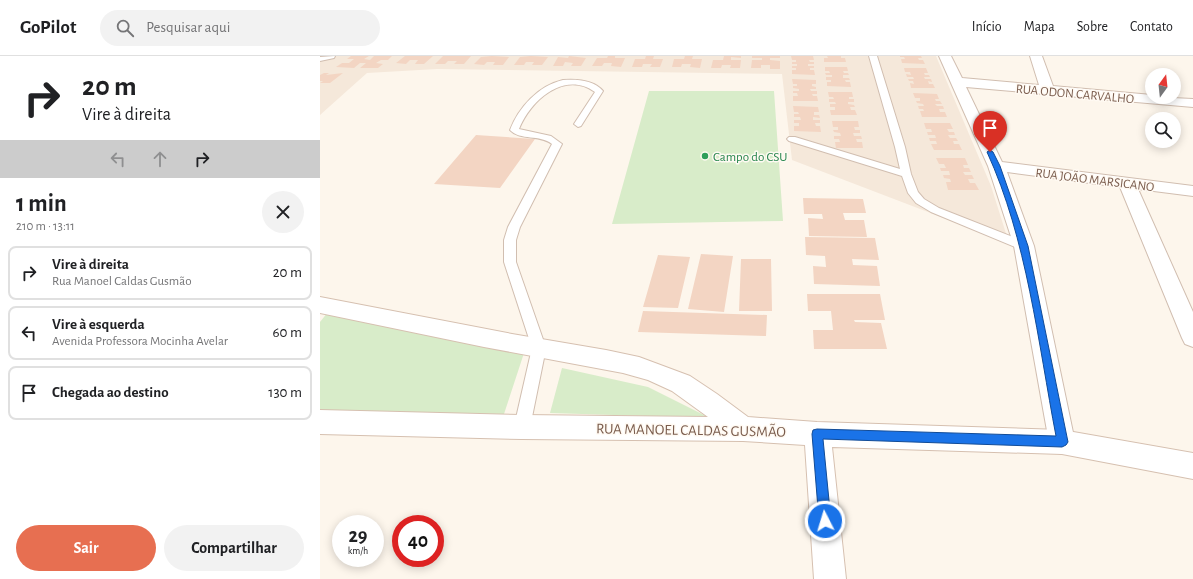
<!DOCTYPE html>
<html lang="pt">
<head>
<meta charset="utf-8">
<style>
  body { margin:0; font-family:"Alegreya Sans",sans-serif; background:#f2f2f2; color:#202124; height:100vh; display:flex; flex-direction:column; font-size:15px; white-space:nowrap }
  * { box-sizing:border-box; margin:0 }
  p { font-size:13px; color:#757577 }
  .icon { flex:none; width:22px; height:22px; fill:none; stroke:currentColor; stroke-width:2; stroke-linecap:round; stroke-linejoin:round }
  .map { position:relative; flex:1; overflow:hidden }
  .drawer { display:flex; flex-direction:column; background:#fff; width:320px }
  .drawer>* { flex:none }
  .hud { background:#fff; color:#202124; overflow:hidden }
  .needle { width:26px; rotate:15deg }
  .fabs { position:absolute; left:825px; top:12px; display:grid; gap:8px }
  .fabs a { display:grid; place-items:center; width:36px; height:36px; border-radius:50%; background:#fff; box-shadow:0 2px 10px #0003; font-size:20px }
  .speed { position:absolute; left:12px; top:459px; display:flex; gap:8px; font-size:20px; font-weight:700; text-align:center }
  .speed>* { display:grid; place-content:center; width:52px; height:52px; border-radius:50%; background:#fff; box-shadow:0 2px 10px #0003; line-height:1 }
  .speed small { font-size:10px; font-weight:400 }
  .speed .limit { border:6px solid #d22; background:#fff; color:#111 }
  .pin { position:absolute; display:grid; place-items:center; width:34px; height:34px; color:#fff; margin:-41px -17px; border-radius:50% 50% 50% 0; rotate:-45deg; box-shadow:0 0 4px #0007 }
  .pin .icon { rotate:45deg }
  .me { position:absolute; width:44px; margin:-22px; rotate:355deg; stroke-linejoin:round; filter:drop-shadow(0 0 3px #0008) }
  .turn { display:flex; align-items:center; gap:14px; height:84px; padding:0 16px; font-size:18px }
  .turn .icon { width:52px; height:52px; stroke-width:2.5 }
  .turn b { display:block; font-size:28px; line-height:34px }
  .lanes { display:flex; align-items:center; height:38px; padding:0 16px; background:#0003; justify-content:center; gap:20px; direction:ltr }
  .lanes .off { opacity:.35 }
  .round { display:grid; place-items:center; flex:none; width:42px; height:42px; border-radius:21px; background:#f2f2f2 }
  .headline { display:flex; align-items:center; justify-content:space-between; height:68px; padding:0 16px }
  h1 { font-size:24px; font-weight:600; line-height:30px }
  .action { display:flex; gap:8px; margin-top:auto; padding:8px 16px }
  .action a { flex:1; height:46px; border-radius:24px; background:#e76f51; color:#fff; font-size:16px; font-weight:600; line-height:46px; text-align:center }
  .action a+a { background:#f2f2f2; color:#202124 }
  ul { padding:0; list-style:none }
  li { display:flex; align-items:center; gap:12px; height:54px; margin:0 8px 6px; padding:0 8px; border:2px solid #e0e0e0; border-radius:8px }
  li div { flex:1 }
  li b { display:block; font-size:15px }
  li em { font-style:normal }
  header { display:flex; align-items:center; gap:24px; box-sizing:border-box; height:56px; padding:0 20px; background:#fff; border-bottom:1px solid #e0e0e0 }
  header strong { font-size:19px }
  nav { display:flex; gap:22px; margin-inline-start:auto; font-size:14px }
  .search { width:280px; height:36px; background:#f2f2f2; display:flex; align-items:center; gap:10px; box-sizing:border-box; padding:0 14px; border-radius:22px; color:#757577; font-size:15px }
  main { display:flex; flex:1; min-height:0 }
  .map>svg:first-child { display:block }
</style>
</head>
<body>
<header>
<strong>GoPilot</strong>
<div class="search"><svg class="icon" aria-label="search" viewBox="0 0 24 24"><circle cx="10" cy="10" r="6"/><path d="M15 15l6 6"/></svg>Pesquisar aqui</div>
<nav><a>Início</a><a>Mapa</a><a>Sobre</a><a>Contato</a></nav>
</header>
<main>
<section class="drawer">
<div class="hud">
<div class="turn"><svg class="icon" aria-label="right" viewBox="0 0 24 24"><path d="M7 20v-9h11M14 6l5 5-5 5"/></svg><div><b>20 m</b>Vire à direita</div></div>
<div class="lanes"><svg class="icon off" aria-label="left" viewBox="0 0 24 24"><path d="M17 20v-9H6M10 6l-5 5 5 5"/></svg><svg class="icon off" aria-label="ahead" viewBox="0 0 24 24"><path d="M12 20V5M6 11l6-6 6 6"/></svg><svg class="icon" aria-label="right" viewBox="0 0 24 24"><path d="M7 20v-9h11M14 6l5 5-5 5"/></svg></div>
</div>
<div class="headline"><div><h1>1 min</h1><p>210 m · 13:11</p></div><a class="round"><svg class="icon" aria-label="close" viewBox="0 0 24 24"><path d="M6 6l12 12M18 6L6 18"/></svg></a></div>
<ul>
<li><svg class="icon" aria-label="right" viewBox="0 0 24 24"><path d="M7 20v-9h11M14 6l5 5-5 5"/></svg><div><b>Vire à direita</b><p>Rua Manoel Caldas Gusmão</p></div><em>20 m</em></li>
<li><svg class="icon" aria-label="left" viewBox="0 0 24 24"><path d="M17 20v-9H6M10 6l-5 5 5 5"/></svg><div><b>Vire à esquerda</b><p>Avenida Professora Mocinha Avelar</p></div><em>60 m</em></li>
<li><svg class="icon" aria-label="arrive" viewBox="0 0 24 24"><path d="M6 21V4h12l-3 4 3 4H6"/></svg><div><b>Chegada ao destino</b></div><em>130 m</em></li>
</ul>
<div class="action"><a>Sair</a><a>Compartilhar</a></div>
</section>
<div class="map">
<svg width="873" height="523" viewBox="0 0 873 523">
  <rect width="100%" height="100%" fill="#fdf6ec"/>
  <path fill="#f5e8da" d="M0 0H616L671 130 689 187 472 104 462 18 117 13 47 17 0 59Z"/>
  <path fill="#d8ecc9" d="M329 35H454L463 165 292 168Z
    M8 256 204 297 184 358 0 355V266Z
    M242 312 328 331 390 362 230 357Z"/>
  <path fill="#f3d5c3" d="M31 0H49L44 3 50 4 54 0H72L68 4H61L56 7 63 8 58 12H40L46 7H40L34 12 16 11 22 7H29L34 3H27Z
    M85 0H113L104 8H95L98 4H90L86 8 76 7Z
    M123 0H151L144 8H134L137 5H128L125 8H115Z
    M172 0 189 1 183 9H173L175 6H167L164 9 154 8 161 1Z
    M211 0 228 1 222 9H212L214 6H206L204 9H194L200 1Z
    M249 0 266 2 261 10H251L253 7 245 6 243 10H233L238 1 248 2Z
    M288 0H295V2H305L301 11 291 10 292 7H284L282 10H272L277 2H287Z
    M326 0H334L333 3H343L340 11H330L332 8H323L322 11H312L315 3H325Z
    M365 0H373L372 3H382L380 12 370 11 371 8H362L361 11H352L354 3H364Z
    M404 0H421V2L411 1V4H421L420 12H410L411 9H402L401 12H391L393 4H403Z
    M432 0H460V2H450V4L460 5V13H450V9H441V12H431L432 4H442V2H432Z
    M471 0H493L494 4H489L490 6H494V8H488V10H494V12H490V14H494L495 19 472 18V14H476V12H472V10H477V8H472V6H476V4H472Z
    M507 0H521V2H525L526 6H504V2H508Z
    M580 0H601L602 2H598L599 4H603L605 8 582 7 581 3H585L584 1H580Z
    M505 11H527L528 15H523L524 17H528L529 19H523V22H529L530 24H525L526 26H530L531 31 507 30V26H511V24H506V21H512V19H506L505 17H510L509 15H505Z
    M584 12H606L608 17H604L605 19H609L610 21H604L605 23H611L612 26 608 25 609 28H613L615 32H591L590 27 594 28 593 25H589L588 23H594L593 21H587L586 18 591 19 590 16H585Z
    M4 17H9L6 19 23 17 10 27H0L3 25H0V19Z
    M472 23 496 24V28H492V30L496 31V33H490L491 35H497V38H492L493 40H497L498 45H473V40H478L477 37H473V35H479V33L473 32V30H477V28H473Z
    M508 36H532L533 41H529V43H534V46H528V48L534 49 535 51H530L531 54H535L537 59H511L510 54H515V51H510V48H516L515 46H509V43H514L513 41H509Z
    M593 37 617 38 619 43H615L616 45H620L622 48H615L617 50H623L624 53H619L620 56H625L627 61H602L600 55H604L603 53H599L598 50H604L603 48 597 47 596 45H600V42H595Z
    M473 50 498 51 499 56H494V59H499L500 62 493 61V64H500V67H495L496 70H500L501 76 474 75V70H479V67H474V64H481L480 61H474V58H479L478 56H474Z
    M512 65H538L539 71H534L535 74H540V77H533L534 80H541L542 83H536L537 86H542L543 92H516L515 86H520L519 83H514V80H521L520 77 514 76 513 74H518V71H513Z
    M604 67H630L633 73H627L629 76H634L635 79H628L630 82H636L638 85H633L634 88H639L642 94H614L611 88H617L616 85H610L609 82H616L615 79H608L607 76H612L611 73H606Z
    M156 79 215 83 180 132 114 128Z
    M616 102H645L648 109H643L644 112H649L651 116H643L645 119H652L654 123H648L650 127H655L659 134H628L626 126H631L630 123 624 122 623 119H630L629 115H621L620 112H626L624 108H619Z
    M483 142 543 143 546 157H523L525 164H544L547 181 489 180 488 162 503 163 502 158H484Z
    M485 181 555 182 559 204 532 203 533 209 557 210 560 230 494 228 493 210 506 211 505 200 486 199Z
    M381 198 413 200 404 256 368 253Z
    M338 199 370 201 358 252 323 251Z
    M421 203H451L452 255H419Z
    M487 238H560L565 264H534L535 266 561 267 567 293H494L493 274H513L511 255H488Z
    M323 255 447 259 446 280 318 276Z"/>
  <g fill="none" stroke-linecap="round" stroke-linejoin="round">
    <g stroke="#d1beb0" stroke-width="2">
      <path id="lane" d="M15 0 14 2 0 5V1Z
        M549 0H557L585 91 591 118 598 136 604 143 619 152 708 187 710 190 708 193H700L611 156 596 147 588 137 582 120 469 85 467 83 469 81H475L580 113 575 91Z
        M243 24C257 23 274 24 283 35L261 70 258 71 254 68 275 36C244 14 210 45 199 73L231 80 242 88 200 171 196 184V206L226 292 210 371 207 376 202 378 197 376 194 371 212 292 184 206V184L188 171 232 88C220 78 200 85 190 74 199 51 218 30 243 24Z"/>
    </g>
    <g stroke="#d1beb0" stroke-width="2">
      <path id="street" d="M619 0H631L642 22 719 29 710 0H722L733 30 832 39V41L873 43V51L646 31 682 106 873 130V140L818 133 873 256V291L865 288 862 282 800 131 687 116 714 190 755 386 751 395 742 398 733 395 729 386 694 190 668 110Z"/>
    </g>
    <g stroke="#d6c0b0" stroke-width="2">
      <path id="secondary" d="M0 241 192 278 286 294 319 301 370 320 397 338 428 361 497 366 742 374 873 397V423L742 398 512 391 526 523H494L485 389 423 385 202 383 0 378V354L202 359 388 361 352 335 328 324 303 317 164 291 0 257Z"/>
    </g>
    <use href="#lane" fill="#fff" fill-rule="evenodd"/>
    <use href="#street" fill="#fff" fill-rule="evenodd"/>
    <use href="#secondary" fill="#fff" fill-rule="evenodd"/>
  </g>
  <path fill="#1a73e8" stroke="#114b97" d="M670 94 673 96 680 110 708 190 748 386 746 389 742 391 503 383 511 465 509 469 505 471 501 469 499 465 492 378 493 374 497 373 736 380C718 286 707 183 667 96Z"/>
  <circle fill="#2e9e5b" stroke="#fffaf3" stroke-width="1.5" cx="385" cy="100" r="4"/>
  <g text-anchor="middle" stroke-width="3" stroke-linejoin="round" paint-order="stroke">
    <g font-size="13" fill="#7a5c4d" stroke="#fffaf3">
      <text transform="translate(755 37) rotate(5)" y="5">RUA ODON CARVALHO</text>
      <text transform="translate(775 123) rotate(7)" y="5">RUA JOÃO MARSICANO</text>
    </g>
    <g font-size="13" fill="#27864d" stroke="#fffaf3" text-anchor="start">
      <text x="393" y="105">Campo do CSU</text>
    </g>
    <g font-size="15" fill="#7a5c4d" stroke="#fffaf3">
      <text transform="translate(371 374) rotate(1)" y="5">RUA MANOEL CALDAS GUSMÃO</text>
    </g>
  </g>
</svg>
<div class="fabs">
<a><svg class="needle" viewBox="-14 -14 28 28"><path d="M0-13l5 13h-10z" fill="#e53935"/><path d="M0 13l5-13h-10z" fill="#757577"/></svg></a>
<a><svg class="icon" aria-label="search" viewBox="0 0 24 24"><circle cx="10" cy="10" r="6"/><path d="M15 15l6 6"/></svg></a>
</div>
<div class="speed"><div>29<small>km/h</small></div><div class="limit">40</div></div>
<div class="pin" style="left:670px;top:96px;background:#d93025"><svg class="icon" aria-label="arrive" viewBox="0 0 24 24"><path d="M6 21V4h12l-3 4 3 4H6"/></svg></div>
<svg class="me" style="left:505px;top:465px" viewBox="-20 -20 40 40"><circle r="17" fill="#1a73e8" stroke="#fff" stroke-width="3"/><path d="M0-11L8 9 0 5-8 9z" fill="#fff"/></svg>
</div>
</main>
</body>
</html>
